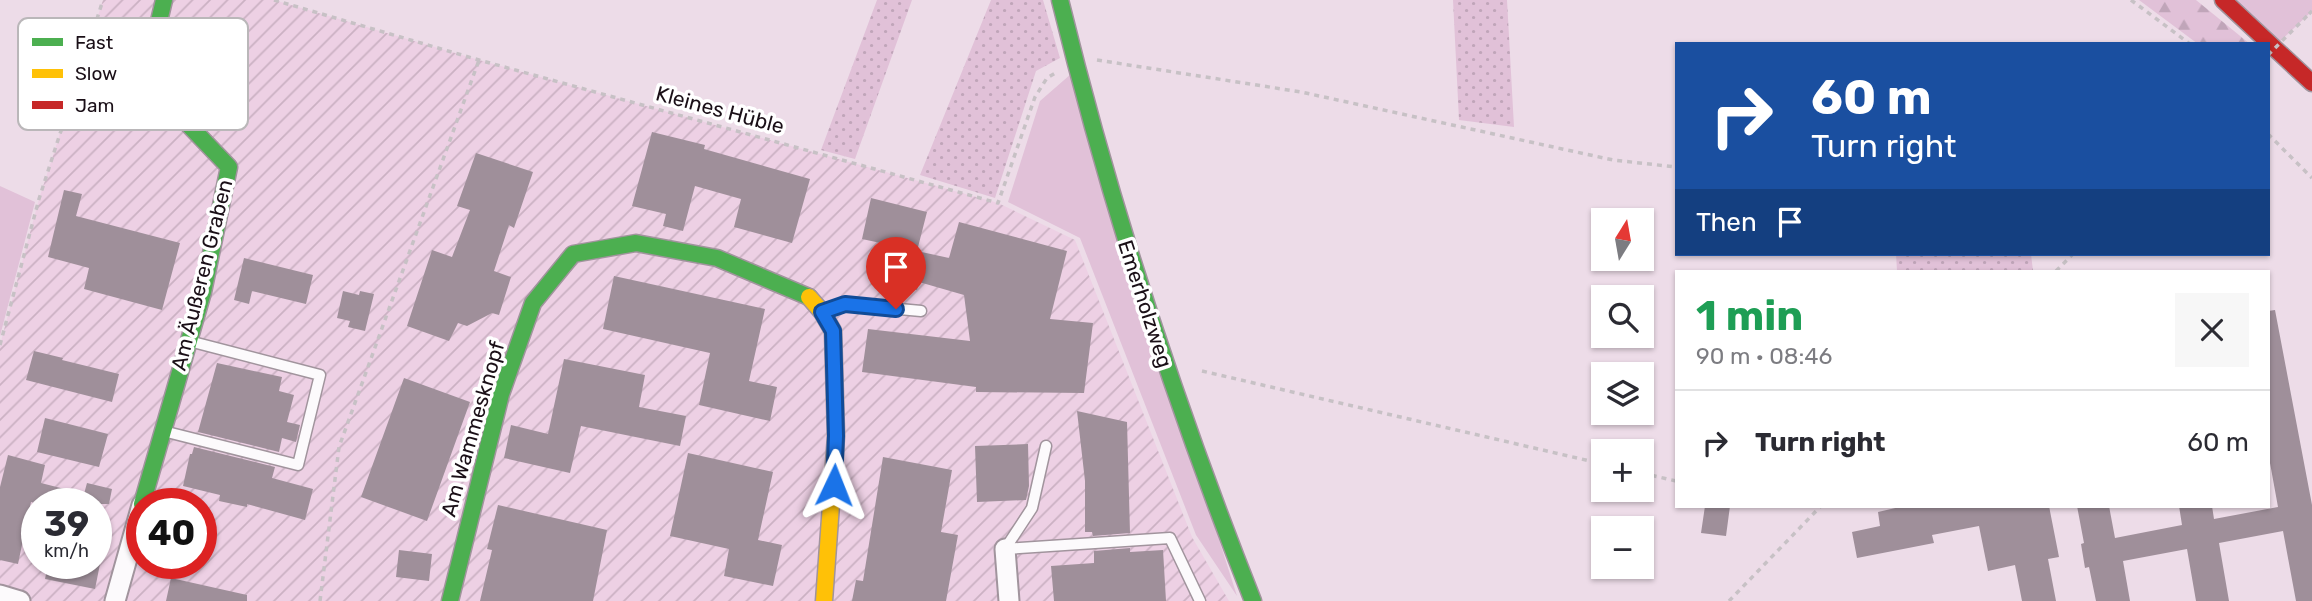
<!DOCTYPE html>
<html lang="en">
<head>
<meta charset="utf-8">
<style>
  body { margin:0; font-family:Rubik,sans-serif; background:#f7f7f7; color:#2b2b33; height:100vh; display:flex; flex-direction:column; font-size:26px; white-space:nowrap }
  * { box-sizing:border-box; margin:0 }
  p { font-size:23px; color:#7c7c81 }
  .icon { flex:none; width:38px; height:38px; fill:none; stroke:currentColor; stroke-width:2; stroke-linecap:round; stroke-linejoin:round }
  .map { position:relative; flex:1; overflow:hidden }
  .details { position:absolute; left:1675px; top:270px; width:595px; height:238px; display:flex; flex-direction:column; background:#fff; border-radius:0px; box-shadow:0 2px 5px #0004 }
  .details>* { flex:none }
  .hud { position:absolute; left:1675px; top:42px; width:595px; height:214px; border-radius:0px; box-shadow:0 2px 5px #0004; background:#1a4fa0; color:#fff; overflow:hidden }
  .needle { width:46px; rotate:11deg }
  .controls { position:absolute; left:1591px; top:208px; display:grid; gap:14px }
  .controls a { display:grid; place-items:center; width:63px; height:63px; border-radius:0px; background:#fff; box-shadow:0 2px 5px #0004; font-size:35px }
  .speed { position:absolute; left:21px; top:488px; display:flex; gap:14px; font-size:35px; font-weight:700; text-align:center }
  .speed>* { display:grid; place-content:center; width:91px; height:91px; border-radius:50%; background:#fff; box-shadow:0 2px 5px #0004; line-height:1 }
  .speed small { font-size:18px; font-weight:400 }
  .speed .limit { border:10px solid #d22; background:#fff; color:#111 }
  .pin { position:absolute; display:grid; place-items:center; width:60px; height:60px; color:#fff; margin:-72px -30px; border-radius:50% 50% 50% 0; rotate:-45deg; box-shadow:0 0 7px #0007 }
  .pin .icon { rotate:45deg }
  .me { position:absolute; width:77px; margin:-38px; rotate:2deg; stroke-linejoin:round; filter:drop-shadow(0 0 5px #0008) }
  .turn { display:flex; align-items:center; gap:24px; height:147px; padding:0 21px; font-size:32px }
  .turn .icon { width:91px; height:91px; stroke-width:2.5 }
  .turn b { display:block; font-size:49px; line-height:60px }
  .then { display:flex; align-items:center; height:66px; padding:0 21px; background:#0003; gap:14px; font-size:26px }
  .round { display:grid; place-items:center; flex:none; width:74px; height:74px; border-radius:0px; background:#f7f7f7 }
  .overview { display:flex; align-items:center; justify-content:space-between; height:119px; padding:0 21px }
  h1 { font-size:42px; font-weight:700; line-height:52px; color:#1e9e55 }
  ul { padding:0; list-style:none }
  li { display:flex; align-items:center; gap:21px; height:105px; padding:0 21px; border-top:2px solid #e1e1e2 }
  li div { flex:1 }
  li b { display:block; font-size:26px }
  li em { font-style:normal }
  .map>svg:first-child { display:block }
</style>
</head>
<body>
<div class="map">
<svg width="2312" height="601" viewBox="0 0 2312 601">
  <defs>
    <pattern id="industrial-furrows" width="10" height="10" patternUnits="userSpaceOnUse" patternTransform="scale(1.75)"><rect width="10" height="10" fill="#edd0e4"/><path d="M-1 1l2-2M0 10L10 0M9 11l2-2" fill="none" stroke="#cbb1c3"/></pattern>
    <pattern id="forest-firs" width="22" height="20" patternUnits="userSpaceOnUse" patternTransform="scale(1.75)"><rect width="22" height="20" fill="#e1c1d8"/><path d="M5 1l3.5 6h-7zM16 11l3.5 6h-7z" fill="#c0a5b9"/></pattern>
    <pattern id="garden-dots" width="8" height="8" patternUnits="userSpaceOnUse" patternTransform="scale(1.75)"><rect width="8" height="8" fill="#e1c1d8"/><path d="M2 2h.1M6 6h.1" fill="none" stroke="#c0a5b9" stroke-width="1.8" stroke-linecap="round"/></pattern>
  </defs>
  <rect width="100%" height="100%" fill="#eddce8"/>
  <path fill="url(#industrial-furrows)" fill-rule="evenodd" d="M103 0H274L479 60 998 203 1075 240 1192 537 1229 601H20L0 595V345L39 199ZM37 504H96V564H37ZM142 504H201V564H142Z"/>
  <path fill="#e1c1d8" d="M2223 0H2312V11L2274 47Z
    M1071 74 1237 596 1196 535 1080 238 1008 202 1040 101Z
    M0 186 35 202 0 336Z"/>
  <path fill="url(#forest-firs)" d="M2139 0H2196L2250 44H2198Z"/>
  <path fill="url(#garden-dots)" d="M877 0H912L855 159 821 150Z
    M991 0H1043L1060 58 1036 71 995 198 920 175Z
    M1453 0H1507L1514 127 1459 120Z
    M1896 254H2031L2033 271H1897Z"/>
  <path fill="#9f8f9a" d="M652 132 705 145 704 149 810 179 792 243 734 227 741 199 695 186 683 231 663 226 666 214 632 206Z
    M476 153 533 172 514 228 509 225 494 271 511 277 499 315 492 313 467 326 458 323 449 341 407 326 432 250 452 257 470 210 457 206Z
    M64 190 82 194 76 216 180 243 162 310 84 289 89 268 48 257Z
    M871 198 927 212 917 251 949 258 959 222 1067 251 1050 319 1093 323 1084 393 976 392V387L862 372 868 329 970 341 964 295 919 282 917 290 881 282 890 245 862 239Z
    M244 258 313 275 306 304 252 291 249 304 234 300Z
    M614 276 765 309 749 381 777 387 770 421 699 405 710 353 603 329Z
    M343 291 359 295 360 291 374 294 365 331 348 327 350 321 337 318Z
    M2275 310 2312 505V601H2296L2283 531 2219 543 2229 601H2196L2187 549 2123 561 2130 601H2096L2089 567 2085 568 2081 544 2084 543 2077 506H2109L2115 538 2182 525 2179 506H2212L2214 519 2278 507 2268 452V311Z
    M34 351 63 358 62 360 119 374 112 402 26 380Z
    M564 359 645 375 639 407 686 416 680 446 581 426 570 473 504 458 511 425 548 434Z
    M217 363 282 377 279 391 294 395 287 422 300 425 296 442 282 438 279 452 198 432Z
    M404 378 470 402 427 521 361 497Z
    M1077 411 1127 422 1130 533 1093 536 1092 532H1085V481Z
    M45 418 108 434 99 467 37 452Z
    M1028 444 1029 486 1026 500 977 502 975 446Z
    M194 447 275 467 272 478 313 489 305 520 247 504V507L219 501 220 495 183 486 190 454H192Z
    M688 453 773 472 758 540 782 545 773 586 724 576 729 549 670 536Z
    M8 455 45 465 41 483 84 494 87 483 112 489 109 504H39L31 502 18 564 0 560V487Z
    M883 457 952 470 941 532 958 535 946 601H852L856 580 863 581Z
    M498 505 607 530 593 601H480L492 550 487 549Z
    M1705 506H1730L1726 536 1701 533Z
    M1904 506H2049L2059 557 2048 559 2056 601H2022L2015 565 1988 571 1979 526 1932 535 1934 543 1857 558 1852 532 1880 526 1878 512Z
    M1130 548V552L1163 550 1166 601H1054L1051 566 1094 563V551Z
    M399 550 432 554 429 581 396 577Z
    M48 564H100L95 589 45 579Z
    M171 578 247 595V601H166Z"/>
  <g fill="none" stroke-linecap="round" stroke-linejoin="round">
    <g stroke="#a1949d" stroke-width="13">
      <path id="lane" d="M822 311 845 304 921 311
        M163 431 298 465 320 375 189 341
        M1046 446 1032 508 1005 549 1170 538 1200 601"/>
    </g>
    <g stroke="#a1949d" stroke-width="23">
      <path id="street" d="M1005 549 1009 601
        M0 595 20 601
        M115 601 142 505"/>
    </g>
    <g stroke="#a1949d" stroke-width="19">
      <path id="fast" d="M1060 0C1110 205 1175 404 1253 601
        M142 504 203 292 229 167 183 119 142 93 164 0
        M450 601 501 394 533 303 573 254 636 243 717 258 809 297"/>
    </g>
    <g stroke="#a1949d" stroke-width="19">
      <path id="slow" d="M809 297 822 312 833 331 836 436 824 601"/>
    </g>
    <g stroke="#a1949d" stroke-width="19">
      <path id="jam" d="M2223 0 2312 83"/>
    </g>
    <path stroke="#c7c1c5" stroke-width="3.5" stroke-dasharray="5 5" stroke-linecap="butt" d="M274 0 479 60 998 203 1035 97 1047 78 1057 72
      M2131 0 2190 44
      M2309 14 2312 11
      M1097 60 1301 92 1613 160 1676 167
      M2268 134 2312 178
      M2056 271 2073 254
      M0 345 39 199 103 0
      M1202 371 1603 464
      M1642 473 1676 481
      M320 601 339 447 479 60
      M1729 601 1821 506"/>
    <use href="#lane" stroke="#fcfafc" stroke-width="10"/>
    <use href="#street" stroke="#fcfafc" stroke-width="19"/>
    <use href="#fast" stroke="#4caf50" stroke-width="16"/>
    <use href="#slow" stroke="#ffc107" stroke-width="16"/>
    <use href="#jam" stroke="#c62828" stroke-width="16"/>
    <path stroke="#c7c1c5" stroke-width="3.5" stroke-dasharray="5 5" stroke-linecap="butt" d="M2268 55 2309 14"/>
  </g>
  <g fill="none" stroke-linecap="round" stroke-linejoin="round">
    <g stroke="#114b97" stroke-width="18">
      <path id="route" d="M834 485 836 436 833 331 822 312 845 304 896 309"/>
    </g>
    <use href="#route" stroke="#1a73e8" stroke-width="12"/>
  </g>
  <g text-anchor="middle" stroke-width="7" stroke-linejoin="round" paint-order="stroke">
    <g font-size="21" fill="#1a0f17" stroke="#fff">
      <text transform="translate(720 110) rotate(15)" y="7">Kleines Hüble</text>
      <text transform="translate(202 275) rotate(-76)" y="7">Am Äußeren Graben</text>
      <text transform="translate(1145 304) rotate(72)" y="7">Emerholzweg</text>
      <text transform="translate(473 429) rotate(-74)" y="7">Am Wammesknopf</text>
    </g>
  </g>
  <rect x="18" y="18" width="230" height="112" rx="10" fill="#fff" stroke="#bab7b9" stroke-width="2"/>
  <rect x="32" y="38" width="31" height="8" fill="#4caf50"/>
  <rect x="32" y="69" width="31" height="9" fill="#ffc107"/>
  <rect x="32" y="101" width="31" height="8" fill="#c62828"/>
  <g font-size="19" fill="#1a0f17">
    <text x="75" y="49">Fast</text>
    <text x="75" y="80">Slow</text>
    <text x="75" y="112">Jam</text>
  </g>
</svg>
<div class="controls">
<a><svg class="needle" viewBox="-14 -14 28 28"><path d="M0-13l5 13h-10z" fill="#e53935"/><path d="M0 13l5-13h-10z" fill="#7c7c81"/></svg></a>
<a><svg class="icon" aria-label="search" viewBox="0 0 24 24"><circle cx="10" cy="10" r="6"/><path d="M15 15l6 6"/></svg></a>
<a><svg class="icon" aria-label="layers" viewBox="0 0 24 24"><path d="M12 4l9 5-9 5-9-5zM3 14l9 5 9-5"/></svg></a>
<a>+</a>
<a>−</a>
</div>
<div class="speed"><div>39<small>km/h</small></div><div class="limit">40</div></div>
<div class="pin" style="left:896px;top:309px;background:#d93025"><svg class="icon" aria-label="arrive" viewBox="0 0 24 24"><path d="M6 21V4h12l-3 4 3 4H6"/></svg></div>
<svg class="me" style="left:834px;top:485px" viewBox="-20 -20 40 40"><path d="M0-17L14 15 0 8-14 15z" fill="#1a73e8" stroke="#fff" stroke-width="4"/></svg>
<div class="hud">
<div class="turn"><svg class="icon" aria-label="right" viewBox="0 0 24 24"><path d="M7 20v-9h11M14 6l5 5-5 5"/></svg><div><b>60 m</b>Turn right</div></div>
<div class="then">Then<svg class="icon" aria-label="arrive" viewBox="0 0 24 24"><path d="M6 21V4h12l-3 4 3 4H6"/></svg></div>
</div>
<section class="details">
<div class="overview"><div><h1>1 min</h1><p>90 m · 08:46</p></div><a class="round"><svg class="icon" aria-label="close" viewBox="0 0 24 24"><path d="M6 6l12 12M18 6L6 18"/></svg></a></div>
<ul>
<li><svg class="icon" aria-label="right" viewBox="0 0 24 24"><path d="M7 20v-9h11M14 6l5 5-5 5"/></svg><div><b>Turn right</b></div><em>60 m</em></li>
</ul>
</section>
</div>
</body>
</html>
